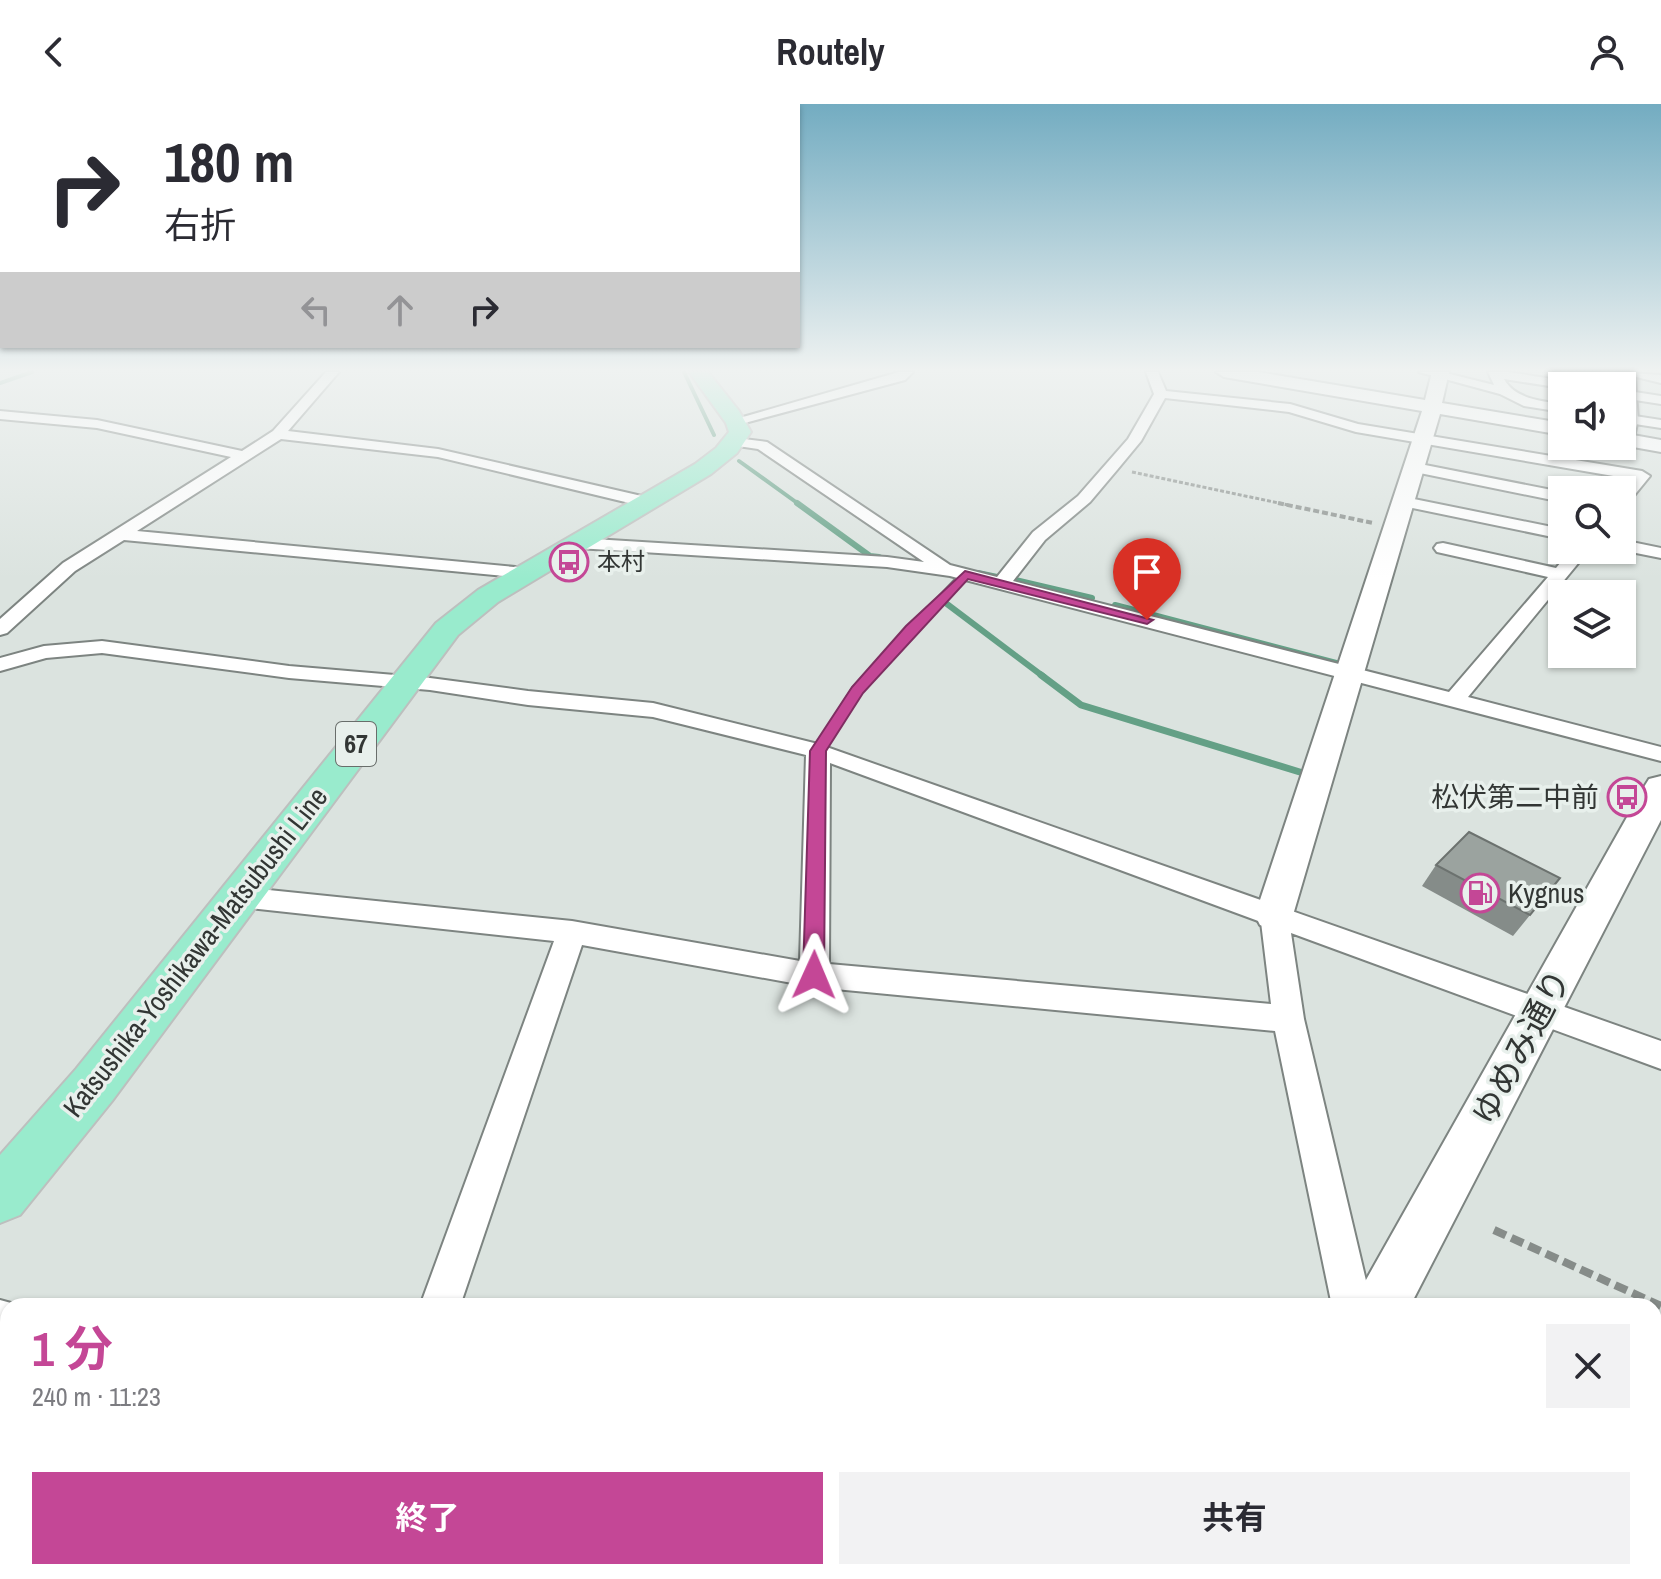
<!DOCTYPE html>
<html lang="ja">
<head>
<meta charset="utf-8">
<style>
  body { margin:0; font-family:"Archivo Narrow","Noto Sans JP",sans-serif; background:#f2f2f3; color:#2b2b33; height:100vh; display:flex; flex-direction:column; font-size:30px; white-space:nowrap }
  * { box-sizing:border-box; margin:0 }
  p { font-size:26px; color:#7c7c81 }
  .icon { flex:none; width:44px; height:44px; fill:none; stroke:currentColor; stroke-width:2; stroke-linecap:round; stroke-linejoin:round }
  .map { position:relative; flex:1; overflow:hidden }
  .panel { position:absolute; left:0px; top:1194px; width:1662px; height:282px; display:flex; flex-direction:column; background:#fff; border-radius:24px 24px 0 0; box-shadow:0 2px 6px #0004 }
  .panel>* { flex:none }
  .top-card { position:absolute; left:0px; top:0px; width:800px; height:244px; box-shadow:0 2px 6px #0004; background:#fff; color:#2b2b33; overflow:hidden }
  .controls { position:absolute; left:1548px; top:268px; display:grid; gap:16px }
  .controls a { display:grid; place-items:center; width:88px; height:88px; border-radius:0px; background:#fff; box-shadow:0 2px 6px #0004; font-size:40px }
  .pin { position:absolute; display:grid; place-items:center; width:68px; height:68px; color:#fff; margin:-82px -34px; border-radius:50% 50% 50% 0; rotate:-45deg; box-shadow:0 0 8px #0007 }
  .pin .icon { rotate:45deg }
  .me { position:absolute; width:88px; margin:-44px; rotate:1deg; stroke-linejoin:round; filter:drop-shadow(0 0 6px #0008) }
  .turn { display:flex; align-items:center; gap:28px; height:168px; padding:0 32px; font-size:36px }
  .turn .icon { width:104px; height:104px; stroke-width:2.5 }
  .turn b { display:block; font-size:56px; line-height:68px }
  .lanes { display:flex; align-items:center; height:76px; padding:0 32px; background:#0003; justify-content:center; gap:40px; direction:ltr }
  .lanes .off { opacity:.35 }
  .round { display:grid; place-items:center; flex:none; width:84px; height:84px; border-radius:0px; background:#f2f2f3 }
  .summary { display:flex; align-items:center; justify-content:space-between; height:136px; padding:0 32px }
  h1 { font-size:48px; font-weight:700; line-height:60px; color:#c44796 }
  .cta { display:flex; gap:16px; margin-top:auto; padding:16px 32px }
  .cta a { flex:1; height:92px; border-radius:0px; background:#c44796; color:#fff; font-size:32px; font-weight:700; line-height:92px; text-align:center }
  .cta a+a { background:#f2f2f3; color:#2b2b33 }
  header { display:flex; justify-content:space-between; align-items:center; height:104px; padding:0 32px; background:#fff; font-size:36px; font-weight:700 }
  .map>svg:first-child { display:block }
</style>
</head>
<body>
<header><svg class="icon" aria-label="back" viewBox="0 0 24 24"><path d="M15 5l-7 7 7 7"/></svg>Routely<svg class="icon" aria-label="person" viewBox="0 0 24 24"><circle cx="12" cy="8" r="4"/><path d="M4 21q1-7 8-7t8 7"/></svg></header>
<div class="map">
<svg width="1661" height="1475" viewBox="0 0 1661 1475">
  <rect width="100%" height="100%" fill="#dbe3df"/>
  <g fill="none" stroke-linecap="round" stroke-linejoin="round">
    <path stroke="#64a086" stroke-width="4" d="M684 268 714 331
      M0 279 32 268
      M739 357 800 401"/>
    <path stroke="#64a086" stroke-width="6" d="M797 399 870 452 879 453
      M978 469 997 473
      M1011 475 1092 494
      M947 500 1044 573
      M1115 501 1340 560"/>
    <path stroke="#64a086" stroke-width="7" d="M1041 571 1081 601 1303 669"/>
    <g stroke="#7d8481" stroke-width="4">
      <path id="lane" d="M1619 268H1628L1635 272 1638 316 1633 337 1630 339 1627 337 1632 316 1629 273Z
        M962 469 969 471 861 588 822 649H814L813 647 853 584Z"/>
    </g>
    <g stroke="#7d8481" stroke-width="4">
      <path id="street" d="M326 268H339L288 327 438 345 646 393 654 398 646 403 438 353 281 335 137 427 525 464 534 469 525 474 124 436 75 467 7 529 0 531V515L63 459 231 353 97 324 0 315V307L97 316 242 347 273 327Z
        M899 268H913L905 276 741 320 729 317Z
        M1146 268H1158L1166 287 1290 300 1358 320 1642 367 1650 372 1628 399 1622 401V386L1631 375 1356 328 1289 308 1165 294 1141 337 1117 366 1090 398 1045 436 1013 477 1449 588 1548 473 1437 448 1434 444 1437 440 1443 439 1556 464 1571 446H1589L1468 593 1661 643V657L950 472 887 463 577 444 568 439 577 434 887 453 924 458 758 345 731 341 729 338 736 334 767 338 950 461 997 473 1033 428 1078 392 1128 335 1154 290Z
        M1419 268H1442L1494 281 1488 268H1509L1571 278 1577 282 1562 284 1504 275C1515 295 1541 297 1562 300V308L1524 302 1500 290Z
        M1616 268 1661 271V279Z
        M1622 286 1661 292V300L1622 294Z
        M1622 310 1661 316V324L1622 318Z
        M1415 359 1562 388V398L1410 367 1407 364Z
        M1404 393 1562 425V435L1398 401V395Z
        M1622 436 1661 444V454L1621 446Z
        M102 537 289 562 430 574 528 587 653 599 818 640 1661 937V965L1291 829 1304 915 1372 1202H1332L1275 927 814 883 582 841 460 1202H420L554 837 240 803 230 800 226 793 230 786 240 783 572 817 800 857 806 651 653 613 528 601 430 586 289 574 102 549 46 554 0 567V554L44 542ZM830 659 1261 818 1271 900 829 860Z
        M0 1196 22 1202H8V1236H0Z
        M347 1468H395L393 1475H345Z
        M1382 1468H1430L1431 1475H1383Z"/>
    </g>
    <g stroke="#7d8481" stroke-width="4">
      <path id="secondary" d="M1216 268H1258L1425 296 1432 268H1449L1442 299 1562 319V331L1440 310 1293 811 1288 821 1274 826 1260 821 1255 811 1422 307 1224 273Z
        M1622 329 1661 336V348L1622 341Z
        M1661 672V716L1410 1202H1354L1362 1183 1644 683 1649 675Z
        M1205 1468H1272L1269 1475H1202Z"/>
    </g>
    <g stroke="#bdbfbe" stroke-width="4">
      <path id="primary" d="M689 268H708L739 307 751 328 737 349 711 370 498 498 458 531 112 997 20 1111 0 1119V1051L76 965 436 519 478 486 695 360 716 344 729 328 726 319Z"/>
    </g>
    <path stroke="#868c89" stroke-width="3" stroke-dasharray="4 2" stroke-linecap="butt" d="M1132 368 1288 401"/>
    <path stroke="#868c89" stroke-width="4" stroke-dasharray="6 3" stroke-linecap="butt" d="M1278 399 1373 419"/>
    <path stroke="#868c89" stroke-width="8" stroke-dasharray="13 6" stroke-linecap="butt" d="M1494 1126 1661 1202"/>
    <use href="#lane" fill="#fff" fill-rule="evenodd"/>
    <use href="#street" fill="#fff" fill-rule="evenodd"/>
    <use href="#secondary" fill="#fff" fill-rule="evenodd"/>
    <use href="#primary" fill="#99ebcd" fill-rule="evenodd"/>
  </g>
  <path fill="#858c89" d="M1436 761 1560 774 1513 832 1422 782Z"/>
  <path fill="#9ba39f" stroke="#6c726f" stroke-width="2" d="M1469 728 1560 774 1530 811 1436 761Z"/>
  <linearGradient id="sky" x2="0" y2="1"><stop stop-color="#73acc1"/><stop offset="0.56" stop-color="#eff2f1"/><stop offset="1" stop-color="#eff2f1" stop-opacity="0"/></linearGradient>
  <rect width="1661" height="475" fill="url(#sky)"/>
  <path fill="#c44796" stroke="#7f2e62" stroke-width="2" d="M965 467 1153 516 1147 520 968 475 863 589 826 647 824 871 821 876 814 879 806 876 803 871 810 647 852 583 906 522Z"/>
  <defs>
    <g id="bus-ring" transform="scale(2)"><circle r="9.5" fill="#e8f0ec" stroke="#c44796" stroke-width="1.5"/><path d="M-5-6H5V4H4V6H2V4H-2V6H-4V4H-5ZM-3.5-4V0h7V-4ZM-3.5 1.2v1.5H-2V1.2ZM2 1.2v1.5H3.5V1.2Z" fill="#c44796"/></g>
    <g id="fuel-ring" transform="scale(2)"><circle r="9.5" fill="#e8f0ec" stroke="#c44796" stroke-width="1.5"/><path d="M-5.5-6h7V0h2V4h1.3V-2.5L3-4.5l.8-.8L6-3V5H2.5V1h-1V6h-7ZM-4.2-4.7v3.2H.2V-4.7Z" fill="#c44796"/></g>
  </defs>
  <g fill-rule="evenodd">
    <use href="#bus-ring" x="569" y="458"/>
    <use href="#bus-ring" x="1627" y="693"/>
    <use href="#fuel-ring" x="1480" y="789"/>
  </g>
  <g text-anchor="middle" stroke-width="7" stroke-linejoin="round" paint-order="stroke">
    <g font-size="24" fill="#323634" stroke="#e8f0ec" text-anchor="start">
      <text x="597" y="466">本村</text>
    </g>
    <rect fill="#e8f0ec" stroke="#696e6b" stroke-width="2" x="336" y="618" width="40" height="44" rx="6"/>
    <g font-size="26" font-weight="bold" fill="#323634">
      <text x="356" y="649">67</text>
    </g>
    <g font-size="28" fill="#323634" stroke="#e8f0ec" text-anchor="end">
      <text x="1599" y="703">松伏第二中前</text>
      <text x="1508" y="799" text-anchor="start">Kygnus</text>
    </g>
    <g font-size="28" fill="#323634" stroke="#e8f0ec">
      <text transform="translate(195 848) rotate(-52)" y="10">Katsushika-Yoshikawa-Matsubushi Line</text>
    </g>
    <g font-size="34" fill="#323634" stroke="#e8f0ec">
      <text transform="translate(1521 943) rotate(-62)" y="12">ゆめみ通り</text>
    </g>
  </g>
</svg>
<div class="controls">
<a><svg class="icon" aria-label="sound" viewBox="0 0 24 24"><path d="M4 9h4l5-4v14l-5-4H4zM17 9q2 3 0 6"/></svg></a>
<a><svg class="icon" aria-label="search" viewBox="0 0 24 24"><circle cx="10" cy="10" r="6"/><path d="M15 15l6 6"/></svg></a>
<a><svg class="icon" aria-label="layers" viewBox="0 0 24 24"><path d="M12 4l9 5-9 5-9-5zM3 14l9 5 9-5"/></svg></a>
</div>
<div class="pin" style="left:1147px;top:516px;background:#d93025"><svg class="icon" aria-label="arrive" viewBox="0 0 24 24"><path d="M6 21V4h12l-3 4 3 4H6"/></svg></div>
<svg class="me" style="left:814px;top:871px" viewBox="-20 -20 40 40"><path d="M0-17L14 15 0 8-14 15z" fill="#c44796" stroke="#fff" stroke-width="4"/></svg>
<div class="top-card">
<div class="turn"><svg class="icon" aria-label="right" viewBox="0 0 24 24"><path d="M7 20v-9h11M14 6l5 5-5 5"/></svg><div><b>180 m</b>右折</div></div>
<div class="lanes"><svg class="icon off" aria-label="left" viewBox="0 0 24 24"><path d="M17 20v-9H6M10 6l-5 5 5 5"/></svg><svg class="icon off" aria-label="ahead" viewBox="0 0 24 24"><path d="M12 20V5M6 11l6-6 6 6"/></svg><svg class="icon" aria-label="right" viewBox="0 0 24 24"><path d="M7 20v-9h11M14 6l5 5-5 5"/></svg></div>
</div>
<section class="panel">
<div class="summary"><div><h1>1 分</h1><p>240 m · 11:23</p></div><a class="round"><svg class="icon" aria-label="close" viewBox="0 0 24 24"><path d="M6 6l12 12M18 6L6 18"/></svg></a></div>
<div class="cta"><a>終了</a><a>共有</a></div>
</section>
</div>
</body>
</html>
